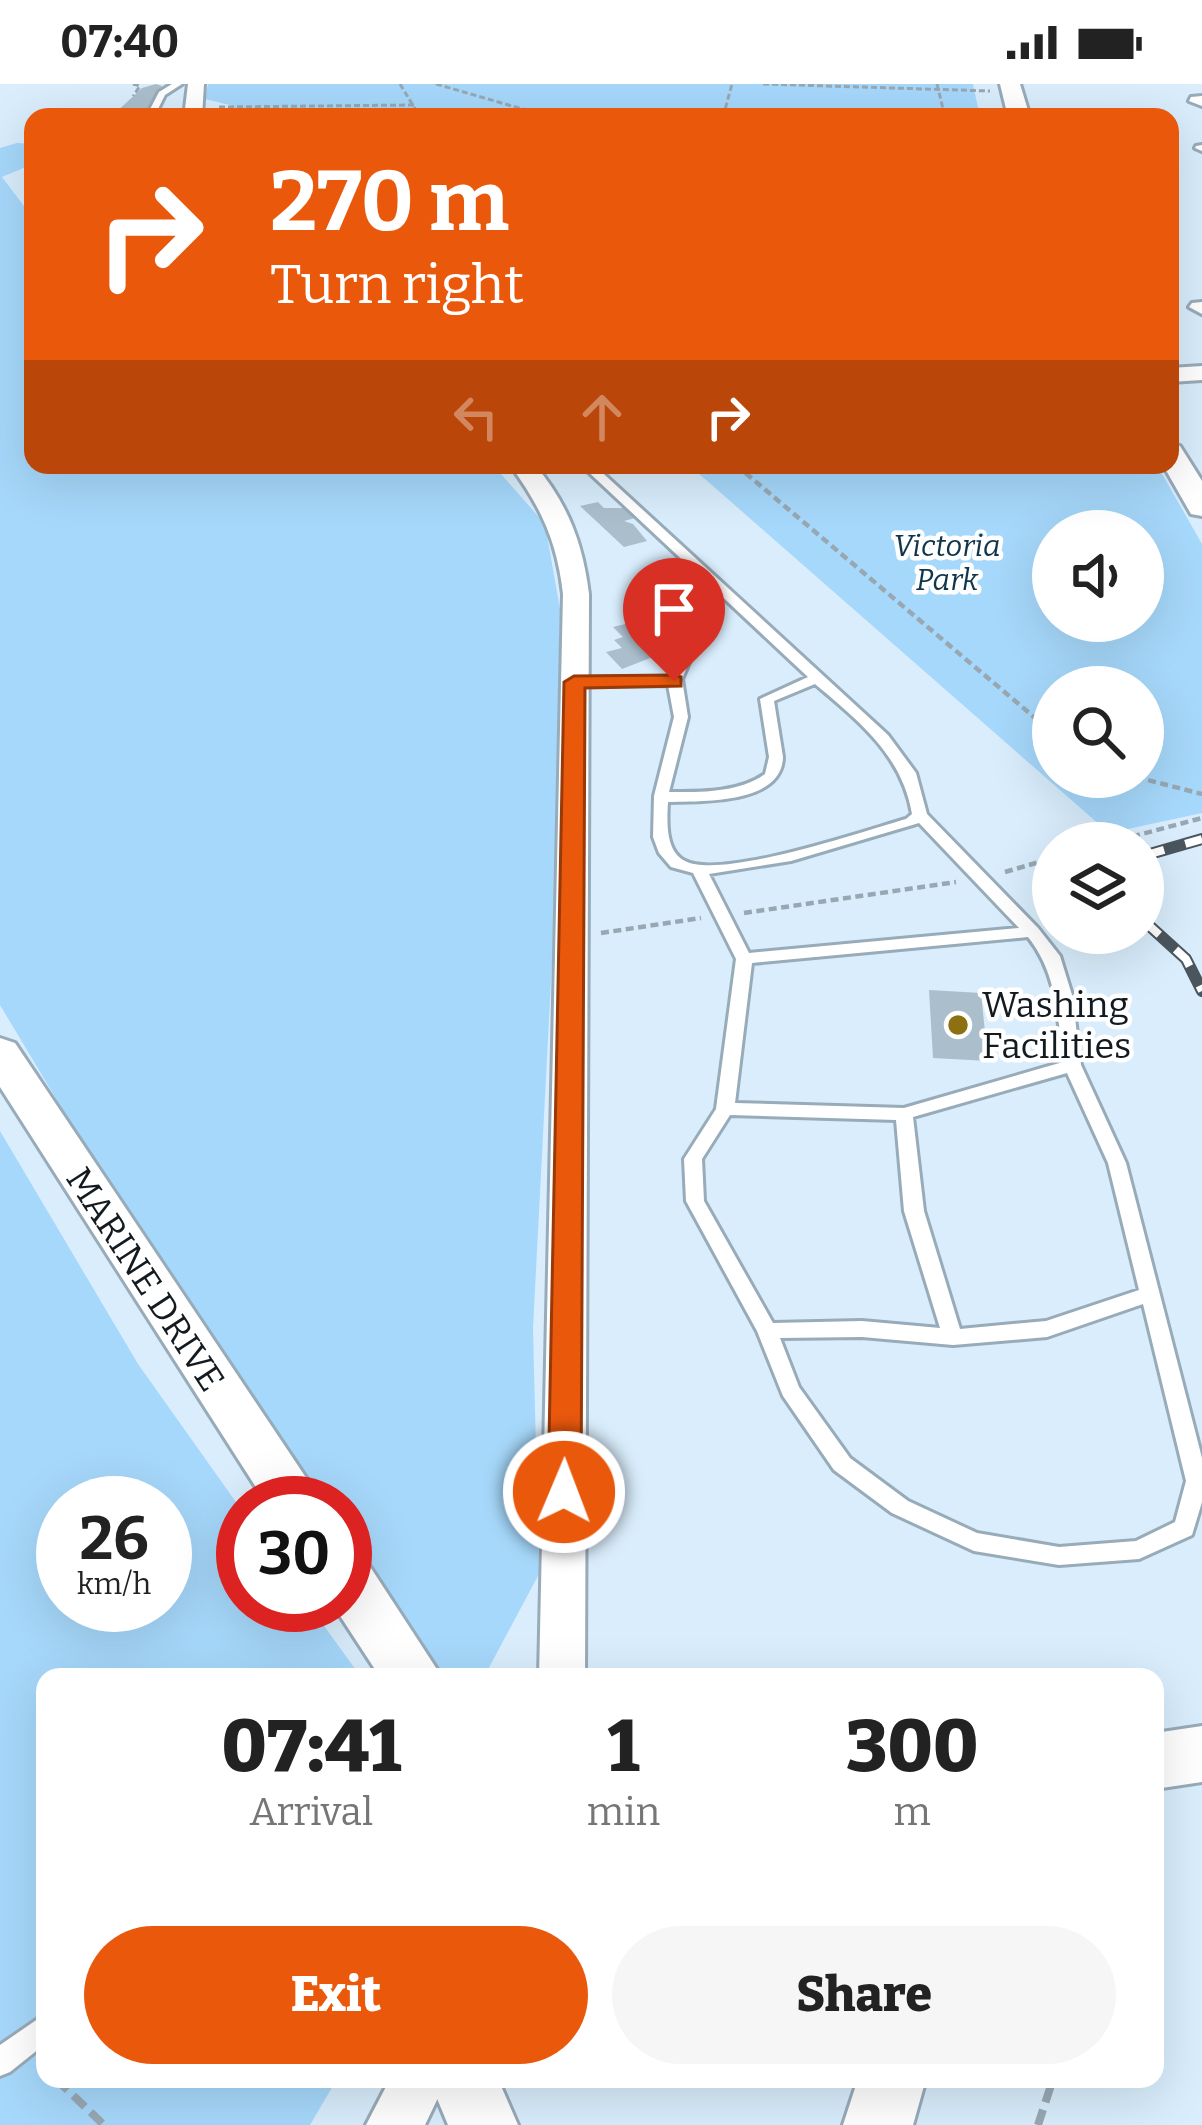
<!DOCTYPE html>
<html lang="en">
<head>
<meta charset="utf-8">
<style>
  body { margin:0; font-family:Bitter,serif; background:#f6f6f6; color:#222; height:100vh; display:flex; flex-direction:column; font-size:45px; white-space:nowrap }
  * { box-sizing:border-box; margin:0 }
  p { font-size:39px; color:#767676 }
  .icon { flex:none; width:66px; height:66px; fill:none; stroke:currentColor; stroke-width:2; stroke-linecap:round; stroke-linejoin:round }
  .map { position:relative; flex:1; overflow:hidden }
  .drawer { position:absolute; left:36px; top:1584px; width:1128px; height:420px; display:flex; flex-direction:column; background:#fff; border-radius:24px; box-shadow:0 12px 48px #0002 }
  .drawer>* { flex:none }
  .top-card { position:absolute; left:24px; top:24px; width:1155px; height:366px; border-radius:24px; box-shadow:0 12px 48px #0002; background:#ea580c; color:#fff; overflow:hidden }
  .fabs { position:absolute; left:1032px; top:426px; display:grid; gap:24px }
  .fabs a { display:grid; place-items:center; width:132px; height:132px; border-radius:50%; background:#fff; box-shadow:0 12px 48px #0002; font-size:60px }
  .speed { position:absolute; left:36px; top:1392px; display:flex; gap:24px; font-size:60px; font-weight:700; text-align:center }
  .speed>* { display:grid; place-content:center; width:156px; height:156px; border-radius:50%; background:#fff; box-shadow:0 12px 48px #0002; line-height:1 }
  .speed small { font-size:30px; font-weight:400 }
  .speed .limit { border:18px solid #d22; background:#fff; color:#111 }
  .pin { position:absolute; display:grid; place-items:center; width:102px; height:102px; color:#fff; margin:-123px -51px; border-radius:50% 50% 50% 0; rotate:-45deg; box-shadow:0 0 12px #0007 }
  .pin .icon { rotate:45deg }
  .me { position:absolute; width:132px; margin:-66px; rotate:1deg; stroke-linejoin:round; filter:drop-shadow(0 0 9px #0008) }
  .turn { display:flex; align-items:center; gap:42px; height:252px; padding:0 48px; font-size:54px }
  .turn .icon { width:156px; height:156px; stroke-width:2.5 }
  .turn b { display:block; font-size:84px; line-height:102px }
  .lanes { display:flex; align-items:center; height:114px; padding:0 48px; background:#0003; justify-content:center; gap:60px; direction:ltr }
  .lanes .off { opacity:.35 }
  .eta { display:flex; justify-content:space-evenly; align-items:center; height:204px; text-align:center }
  .eta b { font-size:72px; font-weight:800; line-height:84px }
  .button { display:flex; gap:24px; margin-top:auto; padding:24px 48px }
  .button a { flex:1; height:138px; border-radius:72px; background:#ea580c; color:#fff; font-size:48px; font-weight:800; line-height:138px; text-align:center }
  .button a+a { background:#f6f6f6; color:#222 }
  .status { display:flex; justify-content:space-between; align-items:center; height:84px; padding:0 60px; background:#fff; direction:ltr }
  .status svg { height:33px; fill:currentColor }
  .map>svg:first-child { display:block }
</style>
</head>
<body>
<div class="status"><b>07:40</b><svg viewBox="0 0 49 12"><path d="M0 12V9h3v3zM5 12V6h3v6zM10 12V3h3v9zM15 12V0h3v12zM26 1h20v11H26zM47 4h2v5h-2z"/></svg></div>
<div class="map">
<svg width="1202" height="2041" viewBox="0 0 1202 2041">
  <rect width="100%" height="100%" fill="#d9edfc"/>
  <path fill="#a6d8fb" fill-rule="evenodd" d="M208 0H973L980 33H206L233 27 234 22 205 15Z
    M17 59 33 60V80L2 93 33 134V381H493L545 440 560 525 554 839 533 1244 539 1490 484 1593H445L413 1555 345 1454V1419H321L109 1103 0 921V64Z
    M689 381H1157L1202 460V729L1109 749ZM1053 447H1143V537H1053ZM1053 603H1143V693H1053Z
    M0 1047 138 1280 243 1428V1521H309L361 1593H45V1995H337L310 2041H0ZM63 1419H165V1521H63Z"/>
  <path fill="#aabecc" d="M156 0 162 2 143 33H111L142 4Z
    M598 418 604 424H624L635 434 624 437 633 440 647 457 624 463 580 422Z
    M633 538 663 569 622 585 606 568 622 564 614 556 623 553 613 543Z
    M929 906 981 909 988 977 933 974Z"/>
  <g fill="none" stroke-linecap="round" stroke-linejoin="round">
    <g stroke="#98abb9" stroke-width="6">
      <path id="service" d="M172 0H182L165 11 154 33H146L159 8Z
        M1202 61V67L1195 64 1196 62Z
        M581 381H594L888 651 916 689 927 730 1038 844 1060 872 1072 911 1081 981 1126 1079 1202 1374V1418L1192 1451 1139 1475 1059 1481 974 1467 892 1429 834 1386 783 1312 757 1247 686 1117 684 1075 716 1025 736 875 693 789 671 783 659 769 653 753 654 712 674 633 668 601 574 602 567 598 574 594 668 593 679 569 652 535 657 519 707 499ZM714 505 808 593 760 615 769 673 765 690C738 709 701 708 669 708L688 633 682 595 693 569 666 535 670 521ZM815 600C859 637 902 671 912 730L906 735C864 747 721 796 685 777 665 767 667 737 668 718 703 717 782 720 783 673L774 617ZM919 739 1019 844 749 869 709 790 791 777ZM1028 853C1057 889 1058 933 1063 978L904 1024 735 1019 752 879ZM1067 989 1108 1079 1139 1206 1046 1237 960 1245 924 1127 913 1033ZM730 1031 896 1036 904 1127 940 1244 862 1237 773 1239 704 1117 702 1075ZM1143 1220 1186 1397 1175 1438 1136 1457 1059 1463 977 1449 908 1417 850 1374 799 1303 780 1254 862 1253 953 1261 1047 1253Z
        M45 1930V1960L10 1988 0 1992V1961Z"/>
    </g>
    <g stroke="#98abb9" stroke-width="6">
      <path id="minor" d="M188 0H204L202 33H184Z
        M1202 12V22L1189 17 1191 13Z
        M1202 218V230L1189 223 1192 219Z
        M1202 282V296L1170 298V284Z
        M510 381H535C568 420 583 460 589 510L585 1593H539L563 510C557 457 541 423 510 381Z
        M390 1995H447L425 2041H366Z"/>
    </g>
    <g stroke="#98abb9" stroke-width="6">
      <path id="tertiary" d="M1000 0H1020L1030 33H1008Z
        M1170 359 1180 362 1202 397V432L1191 430 1163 381H1170Z
        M0 954 15 959 323 1419H266L0 1003Z
        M345 1468 365 1475 442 1593H380L333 1521H345Z
        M1202 1642V1698L1155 1705V1649Z
        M429 1995H498L518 2041H448Z
        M858 1995H926L913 2041H843Z"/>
    </g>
    <path stroke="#98a8b3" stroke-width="3" stroke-dasharray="6 3" stroke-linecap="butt" d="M133 0 140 2 133 12
      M400 0 420 33
      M436 0 550 33
      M763 0 990 7
      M937 0 945 33
      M219 23 414 21
      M723 33 732 0"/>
    <path stroke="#98a8b3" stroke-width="4.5" stroke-dasharray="8 4.5" stroke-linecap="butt" d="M736 381 1053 649
      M1136 693 1202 710
      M1108 759 1202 734
      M1005 788 1053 774
      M744 829 956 798
      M601 849 701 834"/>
    <path stroke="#98a8b3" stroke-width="8" stroke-dasharray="16 8" stroke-linecap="butt" d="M56 1995 104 2041
      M1038 2041 1053 1995"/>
    <use href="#service" fill="#fff" fill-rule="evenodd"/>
    <use href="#minor" fill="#fff" fill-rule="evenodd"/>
    <use href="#tertiary" fill="#fff" fill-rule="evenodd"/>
    <g stroke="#4b555d" stroke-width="12">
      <path id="rail" d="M1143 772 1202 755
        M1143 836 1186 875 1202 907"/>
    </g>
    <use href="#rail" stroke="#fff" stroke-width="8" stroke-dasharray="22" stroke-linecap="butt"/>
  </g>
  <path fill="#ea580c" stroke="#983908" stroke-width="3" d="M674 591 681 593V602L585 604 581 1408 576 1417 564 1421 553 1417 548 1408 564 598 574 592Z"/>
  <circle fill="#8c7012" stroke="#fff" stroke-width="4.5" cx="958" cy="941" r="12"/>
  <g text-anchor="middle" stroke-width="9" stroke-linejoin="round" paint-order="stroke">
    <g font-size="30" font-style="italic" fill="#11354c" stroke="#fff">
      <text x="947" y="472">Victoria<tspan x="947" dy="34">Park</tspan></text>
    </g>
    <g font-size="36" fill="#141b20" stroke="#fff" text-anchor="start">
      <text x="982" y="933">Washing<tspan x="982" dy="41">Facilities</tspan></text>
    </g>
    <g font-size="36" fill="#141b20" stroke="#fff">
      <text transform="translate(146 1195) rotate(57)" y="13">MARINE DRIVE</text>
    </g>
  </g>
</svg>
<div class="fabs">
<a><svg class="icon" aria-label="sound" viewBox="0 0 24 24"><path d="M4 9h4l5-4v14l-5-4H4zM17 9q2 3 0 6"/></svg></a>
<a><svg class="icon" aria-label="search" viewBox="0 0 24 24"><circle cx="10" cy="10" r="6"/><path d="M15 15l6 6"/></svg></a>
<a><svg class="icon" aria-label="layers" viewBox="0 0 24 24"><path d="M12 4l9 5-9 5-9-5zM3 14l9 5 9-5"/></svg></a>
</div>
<div class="speed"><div>26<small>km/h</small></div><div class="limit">30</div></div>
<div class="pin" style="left:674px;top:597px;background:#d93025"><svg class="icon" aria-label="arrive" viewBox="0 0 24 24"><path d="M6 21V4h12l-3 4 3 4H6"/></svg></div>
<svg class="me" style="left:564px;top:1408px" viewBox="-20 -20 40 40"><circle r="17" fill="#ea580c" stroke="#fff" stroke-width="3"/><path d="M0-11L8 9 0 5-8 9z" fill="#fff"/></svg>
<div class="top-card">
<div class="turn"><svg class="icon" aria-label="right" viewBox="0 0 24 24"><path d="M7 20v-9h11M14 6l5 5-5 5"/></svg><div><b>270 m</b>Turn right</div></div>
<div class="lanes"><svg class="icon off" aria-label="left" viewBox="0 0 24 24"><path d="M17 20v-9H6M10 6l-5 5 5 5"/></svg><svg class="icon off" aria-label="ahead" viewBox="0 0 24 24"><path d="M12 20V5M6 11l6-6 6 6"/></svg><svg class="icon" aria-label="right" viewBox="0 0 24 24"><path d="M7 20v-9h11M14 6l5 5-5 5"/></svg></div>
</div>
<section class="drawer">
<div class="eta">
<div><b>07:41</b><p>Arrival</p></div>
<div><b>1</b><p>min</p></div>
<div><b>300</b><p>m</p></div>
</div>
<div class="button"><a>Exit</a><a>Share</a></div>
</section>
</div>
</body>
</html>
